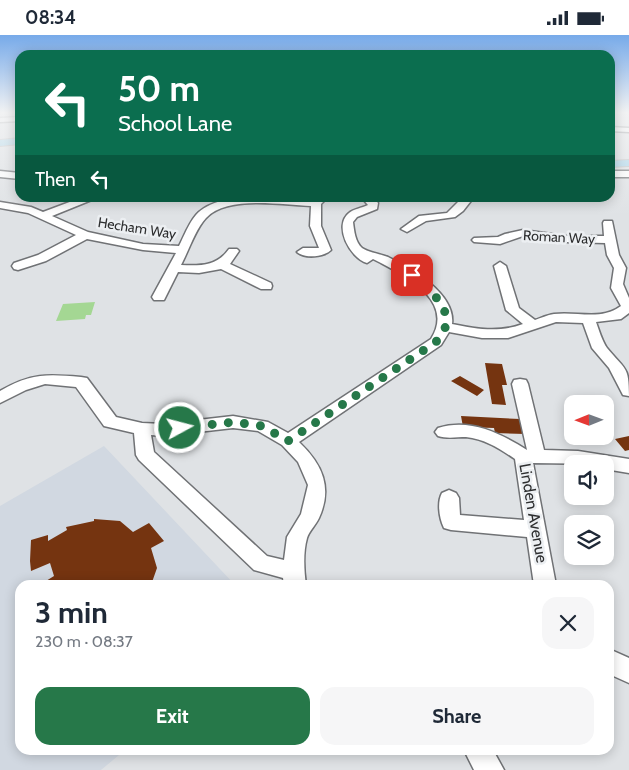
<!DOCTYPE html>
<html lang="en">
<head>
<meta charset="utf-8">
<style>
  body { margin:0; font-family:Cabin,sans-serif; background:#f6f6f7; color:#1f2937; height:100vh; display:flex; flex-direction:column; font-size:19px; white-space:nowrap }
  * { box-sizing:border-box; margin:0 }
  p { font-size:16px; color:#747a83 }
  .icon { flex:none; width:28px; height:28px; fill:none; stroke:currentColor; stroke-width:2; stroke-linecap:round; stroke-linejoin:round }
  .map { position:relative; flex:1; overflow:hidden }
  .details { position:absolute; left:15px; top:545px; width:599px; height:175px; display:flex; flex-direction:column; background:#fff; border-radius:15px; box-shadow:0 2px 12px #0003 }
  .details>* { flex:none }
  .top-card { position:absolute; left:15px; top:15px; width:600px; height:152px; border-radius:15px; box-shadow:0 2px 12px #0003; background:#0b6e4f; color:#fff; overflow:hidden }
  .needle { width:32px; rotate:269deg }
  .fabs { position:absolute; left:564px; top:360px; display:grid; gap:10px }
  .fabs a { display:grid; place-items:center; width:50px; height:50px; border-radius:10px; background:#fff; box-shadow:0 2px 12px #0003; font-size:25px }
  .pin { position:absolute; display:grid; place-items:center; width:42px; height:42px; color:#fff; margin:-21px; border-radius:10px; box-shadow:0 2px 8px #0006 }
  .me { position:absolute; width:55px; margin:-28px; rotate:83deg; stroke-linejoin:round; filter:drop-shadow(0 0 4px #0008) }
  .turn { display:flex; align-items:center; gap:18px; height:105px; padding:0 20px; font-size:22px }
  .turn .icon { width:65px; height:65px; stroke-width:2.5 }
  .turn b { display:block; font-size:35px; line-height:42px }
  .then { display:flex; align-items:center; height:48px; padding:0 20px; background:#0003; gap:10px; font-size:19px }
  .round { display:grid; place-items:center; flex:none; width:52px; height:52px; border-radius:15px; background:#f6f6f7 }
  .head { display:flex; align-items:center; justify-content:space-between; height:85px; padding:0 20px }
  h1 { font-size:30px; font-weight:700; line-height:38px }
  .button { display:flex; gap:10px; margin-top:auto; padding:10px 20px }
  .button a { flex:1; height:58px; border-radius:15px; background:#267849; color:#fff; font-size:20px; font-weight:700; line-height:58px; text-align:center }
  .button a+a { background:#f6f6f7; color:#1f2937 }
  .status { display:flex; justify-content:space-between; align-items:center; height:35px; padding:0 25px; background:#fff; direction:ltr }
  .status svg { height:14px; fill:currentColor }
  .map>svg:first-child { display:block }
</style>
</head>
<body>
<div class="status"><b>08:34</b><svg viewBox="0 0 49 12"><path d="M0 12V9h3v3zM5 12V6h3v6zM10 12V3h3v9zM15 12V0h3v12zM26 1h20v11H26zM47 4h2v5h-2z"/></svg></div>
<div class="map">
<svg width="629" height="735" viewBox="0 0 629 735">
  <rect width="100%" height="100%" fill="#dfe2e5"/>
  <path fill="#d1d8e1" d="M104 411 235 550H20V715H125L101 735H0V471Z"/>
  <path fill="#a4d793" d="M95 267 91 280H86L85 284 56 286 63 269Z"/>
  <path fill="#753410" d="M485 328 502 329 507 350H502L506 370 492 369Z
    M460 341 484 355 477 361 451 346Z
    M461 381 520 384 525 399 495 398 494 393 463 392Z
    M629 401V415L625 416 615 404Z
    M94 484 120 486 133 497 149 488 164 506 151 513 157 533 151 550H49L46 546 54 541 50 528 31 536 30 526 31 505 48 500V506L67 495 66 492 94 486Z"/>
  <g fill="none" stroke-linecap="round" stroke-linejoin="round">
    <g stroke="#707275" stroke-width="3">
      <path id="minor" d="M20 82V86L0 87V83Z
        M610 92 629 93V97L610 96Z
        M0 136 20 138V144L0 142Z
        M610 136H629V142H610Z
        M83 162H99L52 181 88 197 143 209 179 211C184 201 189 188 196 180 219 154 282 164 314 165L317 162H325L326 164 321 169V191L331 215C324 222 305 224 297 217L303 213H319L310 191 311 171C282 170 227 160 206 183 196 193 188 217 181 230 201 231 217 231 229 214H237L239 216 230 229 271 248 272 251 271 254H261L221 234 199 238 178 237 164 265H154L152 262 176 218 143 215 87 204 46 226 18 235 14 234 12 231 14 228 38 220 76 200 28 178 0 173V167L31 172 43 177Z
        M361 162H373L378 168 377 174 357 182 353 187C354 195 355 207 362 213 368 217 380 219 388 222 411 233 456 259 452 289 477 294 498 298 523 289L506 275 494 231 500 227 506 231 519 273 535 285C541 283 547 280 554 279 577 276 601 286 621 271L611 253 614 233 607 220 605 208 566 207 523 201 500 209 474 207 472 205 474 203 498 202 505 199 523 195 566 201H604L603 188 604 186H612L619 220 626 233 623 249 629 263V278L621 284 596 287C599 295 602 306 607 313 625 335 629 330 629 361L623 360 609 333 592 313 583 288 556 287 508 303H482L449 297 441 310 299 407C322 429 333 452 319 483 316 490 309 496 307 503 303 517 304 536 306 550H284L283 543 254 535 139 425 136 420 134 398 104 391 76 352 45 349 26 355 0 368V356C31 338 47 339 81 342L87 343 116 382 142 388 163 389 233 381 268 387 288 398 431 304C455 266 407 242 379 227L373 224 367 228C350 223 333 191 349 178 353 174 362 173 368 170ZM233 393 258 396 282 410 298 427 308 450 301 479 287 502 284 525 267 521 154 417 151 400 163 401Z
        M463 162H474L463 176 455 182 426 186 407 197 401 194 419 181 447 178Z
        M520 344 526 345 528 349 544 415 578 416 629 424V438L605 434V429L533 428 556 550H534L527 502 451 495 444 493C439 483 437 467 442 458L449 455 456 458 459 463 460 480 524 485 515 424C500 414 485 404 466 402 457 402 447 404 438 401L435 397 438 393C470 383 500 398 527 415L512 349 514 345Z
        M609 614 629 623V648L609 639Z
        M464 715H493L504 735H474Z"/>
    </g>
    <g stroke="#c0c0c1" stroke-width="2">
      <path id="major" d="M20 103V109L0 111V105Z
        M629 125V131L610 132V126Z"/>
    </g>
    <use href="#minor" fill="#fff" fill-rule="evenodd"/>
    <use href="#major" fill="#a5d4eb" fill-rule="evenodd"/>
  </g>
  <linearGradient id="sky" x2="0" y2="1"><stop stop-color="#77aae9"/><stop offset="0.43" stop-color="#f1f2f3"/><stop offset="1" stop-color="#f1f2f3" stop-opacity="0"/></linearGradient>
  <rect width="629" height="180" fill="url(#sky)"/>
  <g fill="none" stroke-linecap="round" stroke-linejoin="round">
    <path stroke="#267849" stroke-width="9" stroke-dasharray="0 16.2" d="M180 393 234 387 262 391 288 406 436 307C439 302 444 297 445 293 452 270 426 253 412 240"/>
  </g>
  <g text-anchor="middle" stroke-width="5" stroke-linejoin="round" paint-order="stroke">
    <g font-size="14" fill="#2d2e2f" stroke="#eceff2">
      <text transform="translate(137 193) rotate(9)" y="5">Hecham Way</text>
      <text transform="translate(559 202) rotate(3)" y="5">Roman Way</text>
    </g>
    <g font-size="16" fill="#2d2e2f" stroke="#eceff2">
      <text transform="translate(534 478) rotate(80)" y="6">Linden Avenue</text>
    </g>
  </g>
</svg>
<div class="fabs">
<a><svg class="needle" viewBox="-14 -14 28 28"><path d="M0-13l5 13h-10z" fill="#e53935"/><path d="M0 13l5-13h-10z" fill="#747a83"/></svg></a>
<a><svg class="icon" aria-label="sound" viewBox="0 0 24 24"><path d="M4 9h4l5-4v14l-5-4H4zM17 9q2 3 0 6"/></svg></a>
<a><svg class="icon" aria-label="layers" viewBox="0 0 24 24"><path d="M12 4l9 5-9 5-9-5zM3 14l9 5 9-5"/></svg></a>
</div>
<div class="pin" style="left:412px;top:240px;background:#d93025"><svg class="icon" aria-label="arrive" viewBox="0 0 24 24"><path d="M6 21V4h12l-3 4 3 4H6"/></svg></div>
<svg class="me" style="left:180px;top:393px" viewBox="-20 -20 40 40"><circle r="17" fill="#267849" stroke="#fff" stroke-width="3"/><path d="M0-11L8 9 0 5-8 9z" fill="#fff"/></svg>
<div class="top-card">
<div class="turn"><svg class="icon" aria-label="left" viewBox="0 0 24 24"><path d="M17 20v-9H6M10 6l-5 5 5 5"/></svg><div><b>50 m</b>School Lane</div></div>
<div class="then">Then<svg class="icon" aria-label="left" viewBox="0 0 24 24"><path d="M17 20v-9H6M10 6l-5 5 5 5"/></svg></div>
</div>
<section class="details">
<div class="head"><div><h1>3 min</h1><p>230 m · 08:37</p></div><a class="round"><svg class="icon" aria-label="close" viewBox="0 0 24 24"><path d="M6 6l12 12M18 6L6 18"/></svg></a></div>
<div class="button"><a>Exit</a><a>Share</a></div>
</section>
</div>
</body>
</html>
